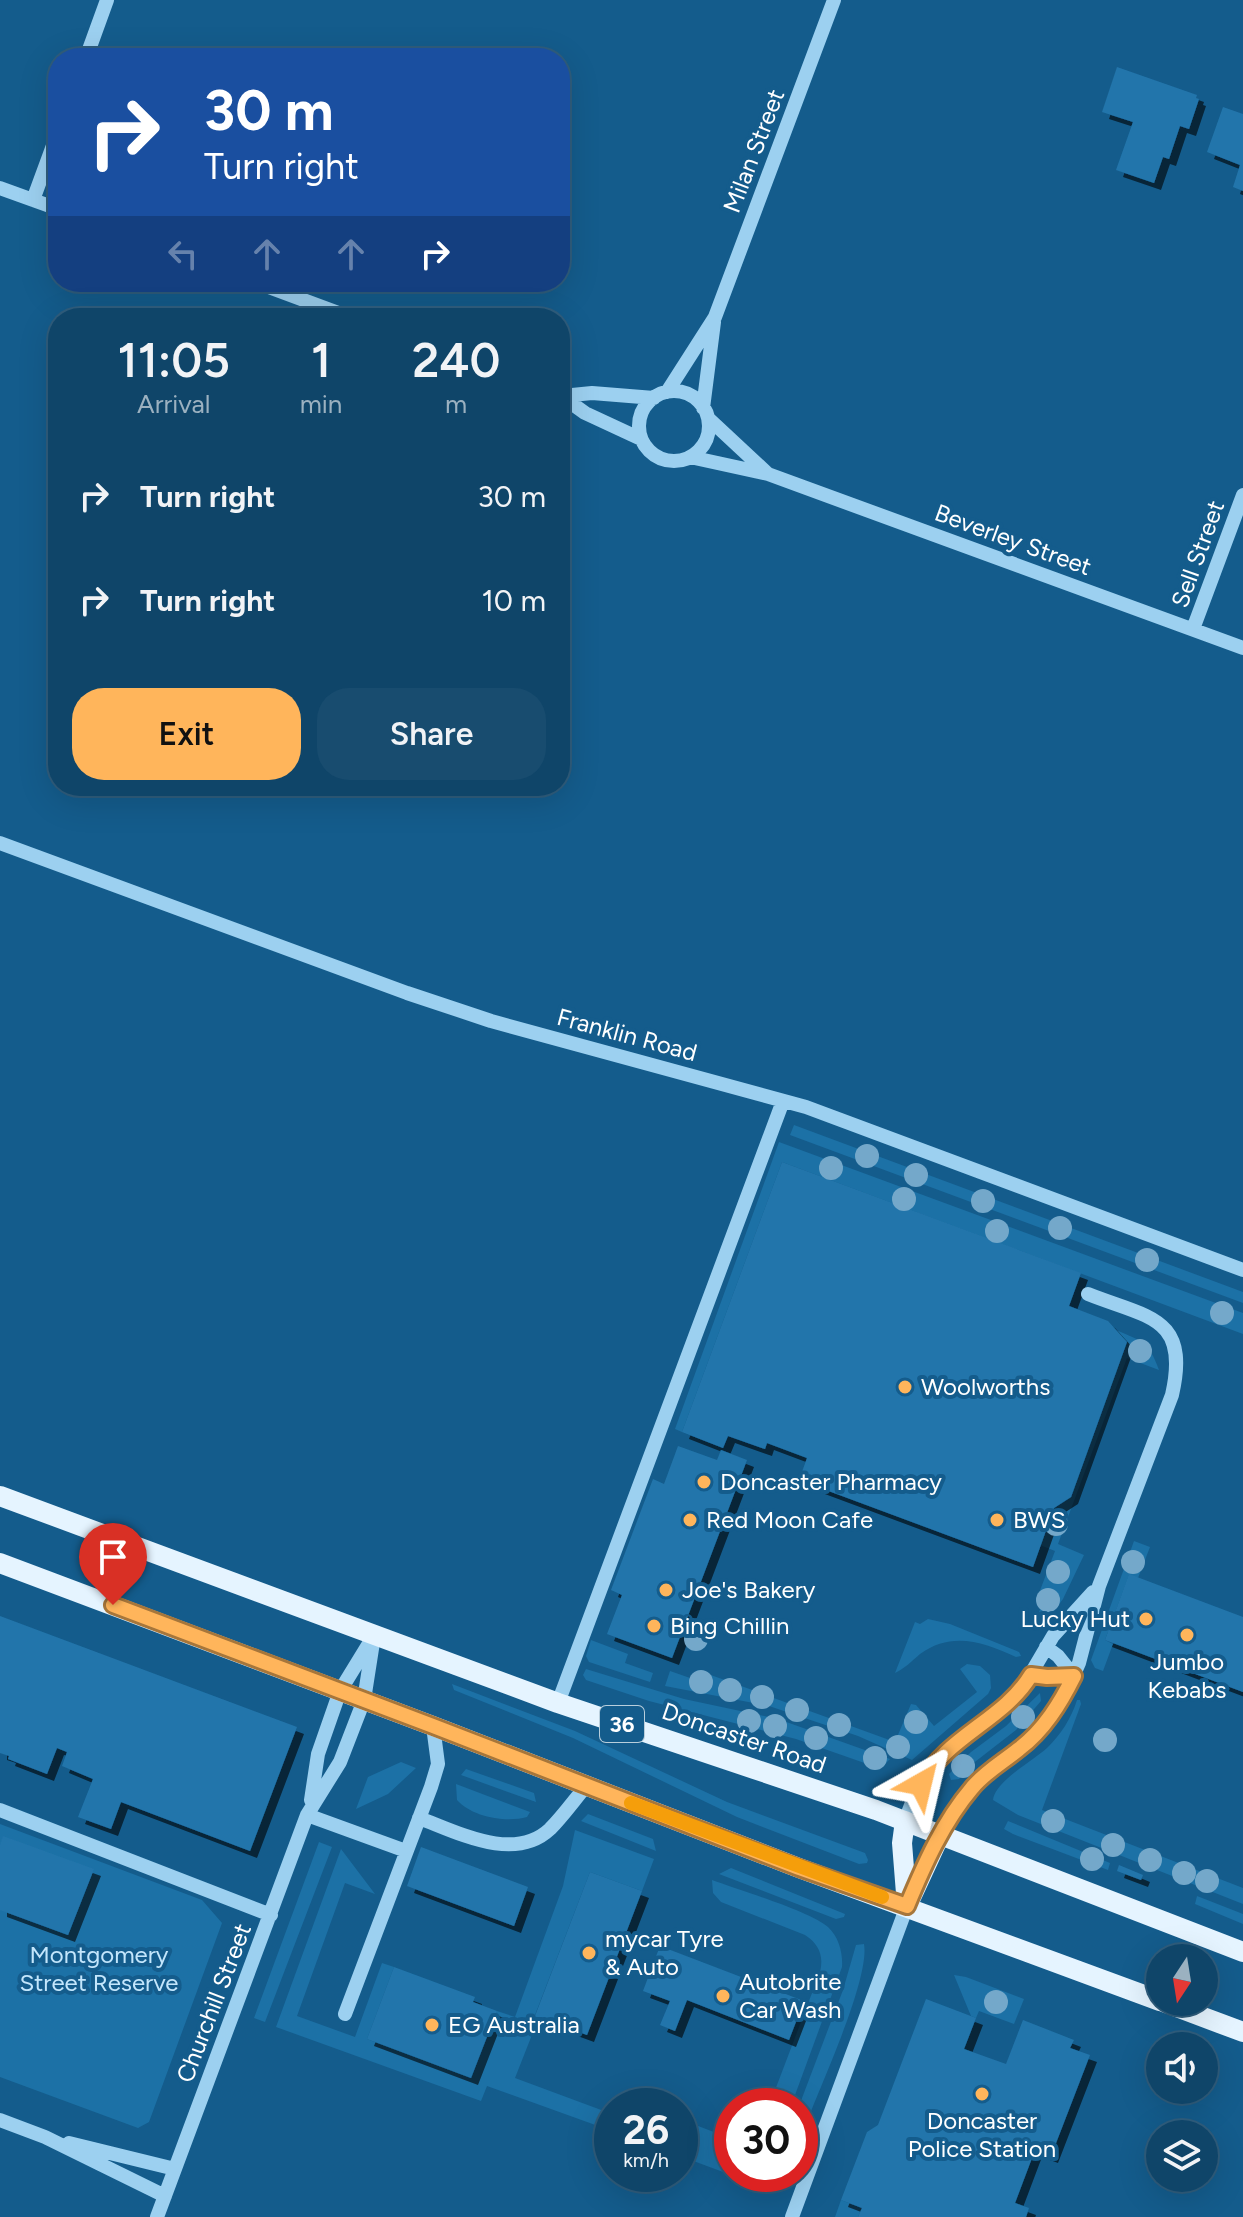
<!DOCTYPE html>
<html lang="en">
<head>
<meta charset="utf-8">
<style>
  body { margin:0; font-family:Figtree,sans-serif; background:#184c6f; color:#f1f3f6; height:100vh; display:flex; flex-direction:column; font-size:30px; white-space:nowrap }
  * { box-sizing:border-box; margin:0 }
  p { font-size:26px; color:#9bb1c0 }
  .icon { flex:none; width:44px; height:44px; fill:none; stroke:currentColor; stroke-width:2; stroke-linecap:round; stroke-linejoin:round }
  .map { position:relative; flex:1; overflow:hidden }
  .details { position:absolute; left:48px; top:308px; width:522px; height:488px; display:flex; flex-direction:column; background:#0f4569; border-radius:32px; box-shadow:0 8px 32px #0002,0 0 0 2px #2f5d7d }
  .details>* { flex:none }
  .hud { position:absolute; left:48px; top:48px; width:522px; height:244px; border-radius:32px; box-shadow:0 8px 32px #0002,0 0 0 2px #2f5d7d; background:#1a4fa0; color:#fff; overflow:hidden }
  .needle { width:52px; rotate:192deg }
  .buttons { position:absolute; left:1146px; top:1944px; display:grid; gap:16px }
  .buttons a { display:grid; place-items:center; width:72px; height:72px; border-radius:50%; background:#0f4569; box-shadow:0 8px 32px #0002,0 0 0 2px #2f5d7d; font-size:40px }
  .speed { position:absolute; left:594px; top:2088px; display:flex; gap:16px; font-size:40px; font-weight:700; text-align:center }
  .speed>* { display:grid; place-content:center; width:104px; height:104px; border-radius:50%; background:#0f4569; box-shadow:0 8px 32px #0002,0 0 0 2px #2f5d7d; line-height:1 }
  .speed small { font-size:20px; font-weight:400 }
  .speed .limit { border:12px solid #d22; background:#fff; color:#111 }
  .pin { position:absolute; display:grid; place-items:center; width:68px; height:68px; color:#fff; margin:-82px -34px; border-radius:50% 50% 50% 0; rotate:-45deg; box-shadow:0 0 8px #0007 }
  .pin .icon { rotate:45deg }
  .me { position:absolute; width:88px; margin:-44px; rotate:37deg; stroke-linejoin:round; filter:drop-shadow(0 0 6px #0008) }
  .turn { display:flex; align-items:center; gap:28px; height:168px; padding:0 24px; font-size:36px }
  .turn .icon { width:104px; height:104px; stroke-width:2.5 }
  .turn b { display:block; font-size:56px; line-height:68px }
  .lanes { display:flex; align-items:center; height:76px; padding:0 24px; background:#0003; justify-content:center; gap:40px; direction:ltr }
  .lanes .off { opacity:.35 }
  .eta { display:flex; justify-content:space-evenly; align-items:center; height:136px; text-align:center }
  .eta b { font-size:48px; font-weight:600; line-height:56px }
  .action { display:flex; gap:16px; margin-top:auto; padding:16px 24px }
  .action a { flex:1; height:92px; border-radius:32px; background:#ffb55b; color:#111; font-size:32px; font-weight:600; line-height:92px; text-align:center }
  .action a+a { background:#184c6f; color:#f1f3f6 }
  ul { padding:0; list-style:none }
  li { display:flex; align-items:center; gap:24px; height:104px; padding:0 24px }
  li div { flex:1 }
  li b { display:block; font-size:30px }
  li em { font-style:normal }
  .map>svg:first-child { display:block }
</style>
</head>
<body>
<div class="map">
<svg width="1243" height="2217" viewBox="0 0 1243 2217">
  <defs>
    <filter id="shadow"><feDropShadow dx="7" dy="7" stdDeviation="0" flood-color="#0009"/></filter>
  </defs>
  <rect width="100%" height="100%" fill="#145c8c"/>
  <path fill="#1c71a6" d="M794 1125 1243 1292V1303L790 1135Z
    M779 1142 1243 1313V1334L782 1162 682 1432 675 1429Z
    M1116 1330C1142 1341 1149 1342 1159 1370L1127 1358 1058 1544 1084 1555 1063 1599 1048 1619 1038 1615 1042 1604 1036 1601 1055 1551 1040 1545 1054 1508 1071 1497 1127 1343Z
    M1134 1541 1150 1547 1138 1578 1129 1575 1105 1640 1113 1644 1103 1671 1095 1668 1091 1660Z
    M928 1619 950 1624 1019 1652 1021 1656 1016 1657C983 1642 952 1631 920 1654 912 1661 904 1669 895 1673L915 1622 920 1624Z
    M591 1640 628 1654 625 1663 653 1673 650 1682 589 1662 586 1656Z
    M967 1664 980 1666 990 1675 991 1688 988 1694 912 1760 858 1736 769 1706 665 1686 670 1671 693 1679 697 1670 895 1742 911 1704 916 1705 934 1726 977 1692 960 1669Z
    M586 1669 684 1699 778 1719 890 1759 882 1767 873 1766 796 1739 649 1701 586 1680 583 1675Z
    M452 1684 575 1731 727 1802 865 1853 868 1860 867 1863 859 1864 737 1817 573 1738 454 1690Z
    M1040 1693 1041 1701 1016 1730 971 1765 959 1779 951 1780 949 1774 971 1752 1006 1726Z
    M1077 1700H1080L1081 1704 1042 1810 1243 1888V1904L1018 1815 993 1800C995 1781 1033 1761 1047 1748 1061 1734 1071 1719 1077 1700Z
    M401 1762 416 1768 388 1794 356 1809 368 1777Z
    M466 1769 534 1793 536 1802 461 1775Z
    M456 1784 530 1812 527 1817C506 1823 472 1817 457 1800Z
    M588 1814 653 1839 656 1851 581 1821Z
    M1008 1821 1110 1863 1108 1870 1013 1834 1004 1829Z
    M0 1824 202 1900 222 1923 149 2122 138 2128 0 2077Z
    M575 1830 654 1859 642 1891 590 1872 535 2015 539 2017 515 2078 612 2114V2131L487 2086 481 2101 276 2027 341 1849 375 1894 345 1883 297 2016 355 2037 382 1963 394 1967 367 2039 471 2078 497 2011 515 2017 563 1886Z
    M319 1842 332 1847 265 2022 254 2018Z
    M731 1868 845 1914 844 1917 836 1919 719 1874Z
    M712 1880C739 1890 810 1911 828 1927 839 1937 843 1954 842 1967L791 2106H769L820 1972C824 1956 819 1944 805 1935L721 1902 713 1893Z
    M1197 1896 1243 1914V1924L1195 1904Z
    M864 1944C870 1978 822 2082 808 2119L800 2117 799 2106 843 1990 856 1945Z
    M954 1975 966 1977 1024 1999 1014 2024 979 2011 976 2018 971 2016Z
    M680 2119 732 2139V2174H763L758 2185 680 2156Z
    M841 2200 862 2208 858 2217H835Z"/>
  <path fill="#2275ab" filter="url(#shadow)" d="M1117 67 1197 95 1196 98 1199 99 1189 129 1180 126 1169 159 1163 157 1154 183 1116 170 1133 122 1102 112Z
    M1223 107 1243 114V191L1233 187 1240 165 1207 152Z
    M782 1162 1081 1273 1069 1306 1108 1321 1127 1342 1071 1497 1054 1508 1033 1567 799 1480 807 1458 767 1443 765 1449 728 1436 723 1448 682 1432Z
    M678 1446 717 1460 721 1450 747 1460 672 1658 607 1634 622 1595 611 1590 653 1479 664 1484Z
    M1129 1574 1243 1617V1692L1105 1640Z
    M0 1616 297 1727 250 1851 121 1802 111 1829 78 1817 93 1779 62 1766 67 1752 57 1748 47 1774 8 1759 9 1756 0 1753Z
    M3 1836 94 1869 68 1935 0 1910V1845Z
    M421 1847 528 1887 514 1926 407 1886Z
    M1119 1865 1143 1875 1141 1880 1117 1871Z
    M590 1872 642 1891 587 2035 535 2016Z
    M660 1946 804 2001 789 2040 687 2000 675 2031 660 2025 670 2001 643 1991Z
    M394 1967 475 1997 473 2002 497 2011 471 2078 367 2039Z
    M926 1999 976 2018 964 2049 1006 2064 1023 2020 1074 2040 1070 2048 1090 2055 1051 2156 1035 2150 1015 2203 1029 2208 1026 2217H858L862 2208 841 2200 867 2132 878 2125Z"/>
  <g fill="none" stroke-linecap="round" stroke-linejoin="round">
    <path stroke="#9cd0f0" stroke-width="14" d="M86 58 107 0
      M0 188 58 209
      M33 200 58 132
      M255 282 352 318
      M639 426a35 35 0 1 1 70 0a35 35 0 1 1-70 0Z
      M667 392 715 317 834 0
      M560 395 585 413 641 439
      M562 396 592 393 654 398
      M703 408 714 322
      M708 418 767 473
      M690 457 768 474 1243 648
      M1193 629 1243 495
      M0 843 407 993 491 1021 806 1107 1243 1270
      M1046 1647 1058 1656 1074 1676
      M1031 1675 1047 1677 1074 1676
      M558 1703 783 1101
      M311 1800 318 1754 340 1691 370 1642
      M0 1810 271 1915
      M307 1815 406 1851
      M419 1818C457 1832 514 1863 550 1829 563 1816 575 1799 587 1785
      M905 1821 916 1792 931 1767 951 1746 1019 1694 1053 1636 1093 1592
      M940 1835 973 1787 1040 1730 1054 1712 1068 1688 1079 1663 1099 1586 1172 1395C1190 1316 1148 1318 1088 1294
      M345 2014 431 1787 438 1764 433 1726
      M0 2120 45 2137 165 2196
      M69 2143 175 2169
      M157 2217 307 1815 340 1762 364 1700 374 1636
      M792 2217 907 1906"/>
    <path stroke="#e5f4ff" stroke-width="20" d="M0 1496 558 1703 876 1810 1243 1952
      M0 1563 433 1726 799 1868 1160 2001
      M905 1821 902 1843 907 1906
      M908 1904 940 1835
      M1163 2002 1243 2032"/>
  </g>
  <g fill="#74a8ca">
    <circle cx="867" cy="1156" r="12"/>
    <circle cx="831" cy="1168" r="12"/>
    <circle cx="916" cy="1175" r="12"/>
    <circle cx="904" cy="1199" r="12"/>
    <circle cx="983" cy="1201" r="12"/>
    <circle cx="1060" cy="1228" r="12"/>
    <circle cx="997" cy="1231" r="12"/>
    <circle cx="1147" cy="1260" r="12"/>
    <circle cx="1222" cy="1313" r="12"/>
    <circle cx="1140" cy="1351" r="12"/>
    <circle cx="1056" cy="1524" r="12"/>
    <circle cx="1133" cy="1562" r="12"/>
    <circle cx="1058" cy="1572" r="12"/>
    <circle cx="1048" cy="1600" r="12"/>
    <circle cx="696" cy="1639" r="12"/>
    <circle cx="701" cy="1682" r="12"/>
    <circle cx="730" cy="1690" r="12"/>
    <circle cx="762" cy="1697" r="12"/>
    <circle cx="797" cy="1710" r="12"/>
    <circle cx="1023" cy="1717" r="12"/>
    <circle cx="749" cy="1721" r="12"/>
    <circle cx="916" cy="1722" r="12"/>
    <circle cx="839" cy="1725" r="12"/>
    <circle cx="775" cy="1726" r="12"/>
    <circle cx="816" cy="1738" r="12"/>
    <circle cx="1105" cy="1740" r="12"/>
    <circle cx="898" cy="1747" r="12"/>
    <circle cx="875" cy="1758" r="12"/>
    <circle cx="963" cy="1766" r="12"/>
    <circle cx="1053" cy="1821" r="12"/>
    <circle cx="1113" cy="1845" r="12"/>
    <circle cx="1092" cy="1859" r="12"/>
    <circle cx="1150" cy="1860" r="12"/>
    <circle cx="1184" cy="1873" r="12"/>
    <circle cx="1207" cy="1881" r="12"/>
    <circle cx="996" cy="2002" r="12"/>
  </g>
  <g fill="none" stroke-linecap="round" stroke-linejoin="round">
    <g stroke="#a6763b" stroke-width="20">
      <path id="route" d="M113 1605 433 1726 799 1868 907 1906C924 1865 943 1822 972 1788 985 1772 1003 1762 1019 1749 1044 1730 1060 1704 1074 1676L1047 1677 1031 1675C1004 1720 947 1736 921 1784"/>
    </g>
    <use href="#route" stroke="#ffb55b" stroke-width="14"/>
    <path stroke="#f59e0b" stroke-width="14" d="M631 1803 882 1897"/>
  </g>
  <g fill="#ffb55b" stroke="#145c8c" stroke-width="3">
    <circle cx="905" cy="1387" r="8"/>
    <circle cx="704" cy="1482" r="8"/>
    <circle cx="690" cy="1520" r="8"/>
    <circle cx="997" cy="1520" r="8"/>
    <circle cx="666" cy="1590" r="8"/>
    <circle cx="1146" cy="1619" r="8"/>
    <circle cx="654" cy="1626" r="8"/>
    <circle cx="1187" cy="1635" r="8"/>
    <circle cx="589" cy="1953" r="8"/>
    <circle cx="723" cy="1996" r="8"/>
    <circle cx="432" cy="2025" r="8"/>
    <circle cx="982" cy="2094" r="8"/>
  </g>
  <g text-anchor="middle" stroke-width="8" stroke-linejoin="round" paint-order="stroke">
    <rect fill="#145c8c" stroke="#b8cedc" stroke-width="2" x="600" y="1706" width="44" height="36" rx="6"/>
    <g font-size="22" font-weight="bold" fill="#fff">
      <text x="622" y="1732">36</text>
    </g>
    <g font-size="24" fill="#fff" stroke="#145c8c">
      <text transform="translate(754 151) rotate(-69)" y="8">Milan Street</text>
      <text transform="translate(1013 540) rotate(20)" y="8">Beverley Street</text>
      <text transform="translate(1198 554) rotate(-70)" y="8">Sell Street</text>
      <text transform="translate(627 1035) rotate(15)" y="8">Franklin Road</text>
      <text transform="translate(744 1738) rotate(19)" y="8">Doncaster Road</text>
      <text transform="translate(214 2003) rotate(-69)" y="8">Churchill Street</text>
    </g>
    <g font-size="24" fill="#fff" stroke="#145c8c" text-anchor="start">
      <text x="921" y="1395">Woolworths</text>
      <text x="720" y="1490">Doncaster Pharmacy</text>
      <text x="706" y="1528">Red Moon Cafe</text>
      <text x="1013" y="1528">BWS</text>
      <text x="682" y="1598">Joe's Bakery</text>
      <text x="1130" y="1627" text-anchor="end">Lucky Hut</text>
      <text x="670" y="1634">Bing Chillin</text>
      <text x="1187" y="1670" text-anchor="middle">Jumbo<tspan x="1187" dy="28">Kebabs</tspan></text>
      <text x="605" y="1947">mycar Tyre<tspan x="605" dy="28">&amp; Auto</tspan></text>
      <text x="739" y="1990">Autobrite<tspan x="739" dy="28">Car Wash</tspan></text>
      <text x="448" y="2033">EG Australia</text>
      <text x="982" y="2129" text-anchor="middle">Doncaster<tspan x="982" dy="28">Police Station</tspan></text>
    </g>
    <g font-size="24" fill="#c3e6fc" stroke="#145c8c">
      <text x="99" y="1963">Montgomery<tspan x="99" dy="28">Street Reserve</tspan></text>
    </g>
  </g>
</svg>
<div class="buttons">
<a><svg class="needle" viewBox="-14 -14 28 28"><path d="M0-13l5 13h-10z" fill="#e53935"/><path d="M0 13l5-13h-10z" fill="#9bb1c0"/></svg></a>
<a><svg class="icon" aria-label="sound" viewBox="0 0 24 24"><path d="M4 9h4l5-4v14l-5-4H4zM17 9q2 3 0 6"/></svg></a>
<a><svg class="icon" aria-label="layers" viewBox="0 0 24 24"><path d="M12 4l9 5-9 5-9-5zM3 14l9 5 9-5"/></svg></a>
</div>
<div class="speed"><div>26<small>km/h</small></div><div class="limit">30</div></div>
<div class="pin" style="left:113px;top:1605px;background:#d93025"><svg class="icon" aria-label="arrive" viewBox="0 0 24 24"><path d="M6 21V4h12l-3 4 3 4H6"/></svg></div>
<svg class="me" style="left:921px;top:1784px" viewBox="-20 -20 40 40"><path d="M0-17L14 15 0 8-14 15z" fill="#ffb55b" stroke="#fff" stroke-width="4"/></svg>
<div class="hud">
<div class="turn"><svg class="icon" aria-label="right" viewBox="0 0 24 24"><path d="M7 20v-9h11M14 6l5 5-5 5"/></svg><div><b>30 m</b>Turn right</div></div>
<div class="lanes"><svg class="icon off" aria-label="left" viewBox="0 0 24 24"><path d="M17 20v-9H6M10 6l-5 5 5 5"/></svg><svg class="icon off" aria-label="ahead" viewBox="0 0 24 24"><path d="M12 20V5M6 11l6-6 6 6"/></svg><svg class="icon off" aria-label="ahead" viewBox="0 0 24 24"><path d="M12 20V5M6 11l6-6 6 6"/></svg><svg class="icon" aria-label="right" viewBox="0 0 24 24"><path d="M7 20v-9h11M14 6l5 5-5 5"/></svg></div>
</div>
<section class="details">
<div class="eta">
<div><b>11:05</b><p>Arrival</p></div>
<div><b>1</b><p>min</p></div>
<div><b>240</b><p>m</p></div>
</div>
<ul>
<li><svg class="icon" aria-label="right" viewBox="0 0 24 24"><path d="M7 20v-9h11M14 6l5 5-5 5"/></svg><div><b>Turn right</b></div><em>30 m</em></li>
<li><svg class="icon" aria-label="right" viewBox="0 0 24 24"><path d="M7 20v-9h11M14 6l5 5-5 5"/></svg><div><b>Turn right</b></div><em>10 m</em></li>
</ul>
<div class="action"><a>Exit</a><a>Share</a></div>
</section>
</div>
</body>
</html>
